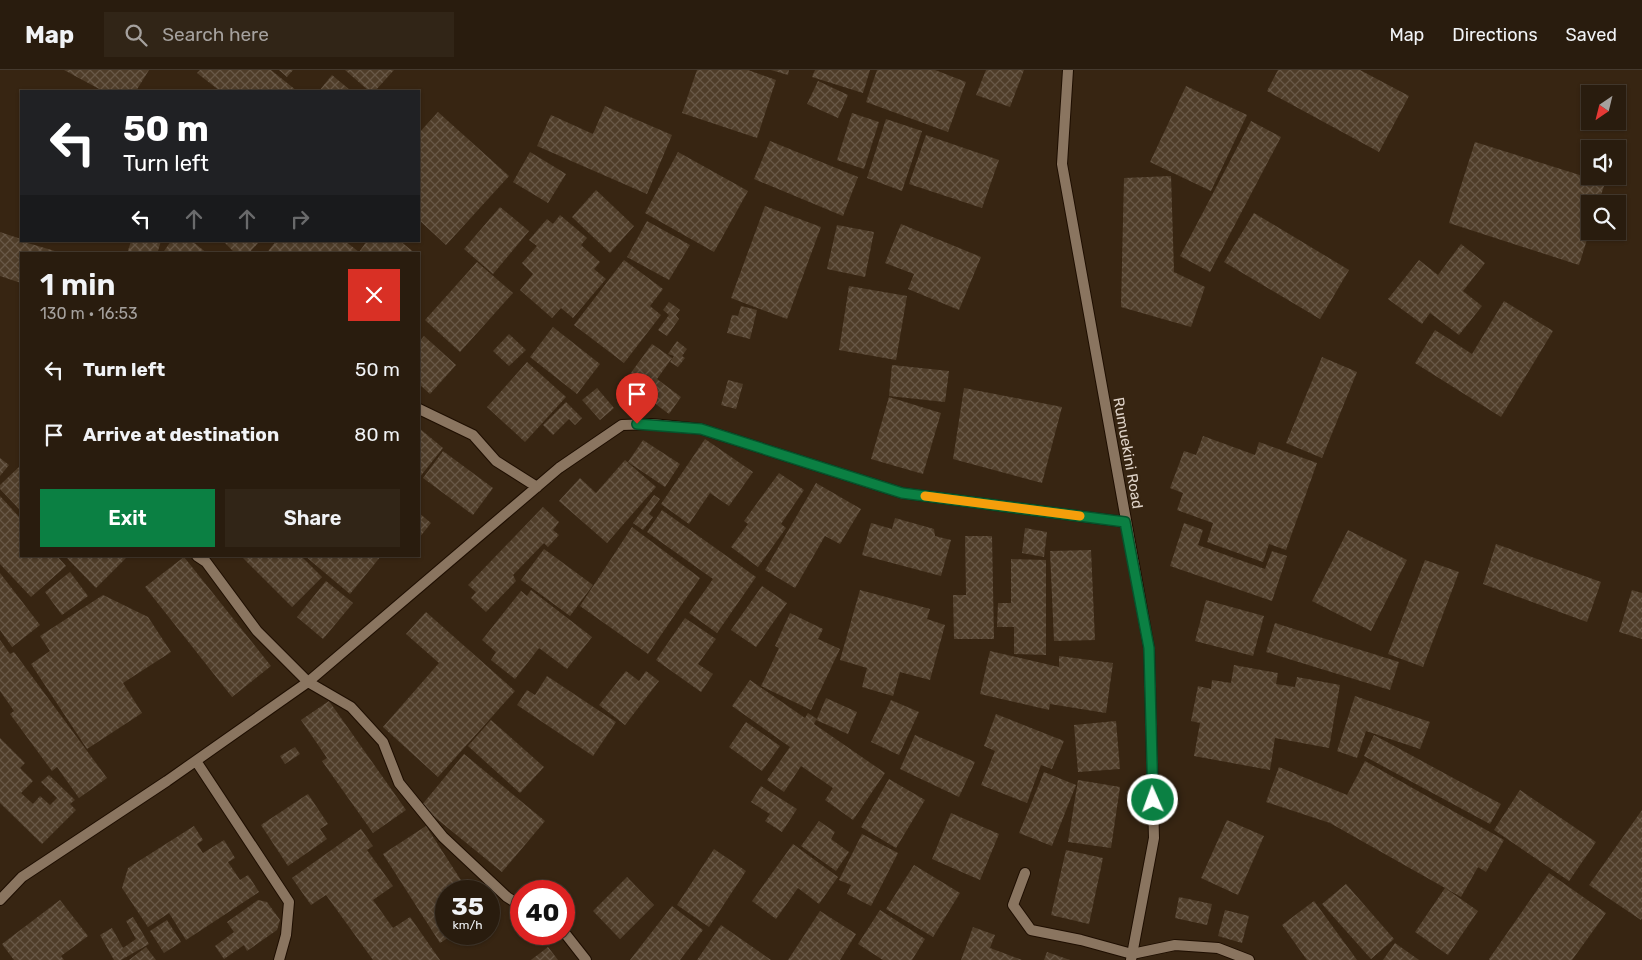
<!DOCTYPE html>
<html lang="en">
<head>
<meta charset="utf-8">
<style>
  body { margin:0; font-family:Rubik,sans-serif; background:#312517; color:#f1f3f6; height:100vh; display:flex; flex-direction:column; font-size:19px; white-space:nowrap }
  * { box-sizing:border-box; margin:0 }
  p { font-size:16px; color:#a5a19e }
  .icon { flex:none; width:28px; height:28px; fill:none; stroke:currentColor; stroke-width:2; stroke-linecap:round; stroke-linejoin:round }
  .map { position:relative; flex:1; overflow:hidden }
  .drawer { position:absolute; left:20px; top:182px; width:400px; height:305px; display:flex; flex-direction:column; background:#291c0e; border-radius:0px; box-shadow:0 1px 4px #0004,0 0 0 1px #453a2e }
  .drawer>* { flex:none }
  .top-card { position:absolute; left:20px; top:20px; width:400px; height:152px; border-radius:0px; box-shadow:0 1px 4px #0004,0 0 0 1px #453a2e; background:#202124; color:#fff; overflow:hidden }
  .needle { width:32px; rotate:215deg }
  .buttons { position:absolute; left:1581px; top:15px; display:grid; gap:10px }
  .buttons a { display:grid; place-items:center; width:45px; height:45px; border-radius:0px; background:#291c0e; box-shadow:0 1px 4px #0004,0 0 0 1px #453a2e; font-size:25px }
  .speed { position:absolute; left:435px; top:810px; display:flex; gap:10px; font-size:25px; font-weight:700; text-align:center }
  .speed>* { display:grid; place-content:center; width:65px; height:65px; border-radius:50%; background:#291c0e; box-shadow:0 1px 4px #0004,0 0 0 1px #453a2e; line-height:1 }
  .speed small { font-size:12px; font-weight:400 }
  .speed .limit { border:8px solid #d22; background:#fff; color:#111 }
  .pin { position:absolute; display:grid; place-items:center; width:42px; height:42px; color:#fff; margin:-51px -21px; border-radius:50% 50% 50% 0; rotate:-45deg; box-shadow:0 0 5px #0007 }
  .pin .icon { rotate:45deg }
  .me { position:absolute; width:55px; margin:-28px; rotate:358deg; stroke-linejoin:round; filter:drop-shadow(0 0 4px #0008) }
  .turn { display:flex; align-items:center; gap:18px; height:105px; padding:0 20px; font-size:22px }
  .turn .icon { width:65px; height:65px; stroke-width:2.5 }
  .turn b { display:block; font-size:35px; line-height:42px }
  .lanes { display:flex; align-items:center; height:48px; padding:0 20px; background:#0003; justify-content:center; gap:25px; direction:ltr }
  .lanes .off { opacity:.35 }
  .round { display:grid; place-items:center; flex:none; width:52px; height:52px; border-radius:0px; background:#312517 }
  .summary { display:flex; align-items:center; justify-content:space-between; height:85px; padding:0 20px }
  h1 { font-size:30px; font-weight:600; line-height:38px }
  .action { display:flex; gap:10px; margin-top:auto; padding:10px 20px }
  .action a { flex:1; height:58px; border-radius:0px; background:#0b8043; color:#fff; font-size:20px; font-weight:600; line-height:58px; text-align:center }
  .action a+a { background:#312517; color:#f1f3f6 }
  ul { padding:0; list-style:none }
  li { display:flex; align-items:center; gap:15px; height:65px; padding:0 20px }
  li div { flex:1 }
  li b { display:block; font-size:19px }
  li em { font-style:normal }
  header { display:flex; align-items:center; gap:30px; box-sizing:border-box; height:70px; padding:0 25px; background:#291c0e; border-bottom:1px solid #453a2e }
  header strong { font-size:24px }
  nav { display:flex; gap:28px; margin-inline-start:auto; font-size:18px }
  .search { width:350px; height:45px; background:#312517; display:flex; align-items:center; gap:12px; box-sizing:border-box; padding:0 18px; border-radius:0px; color:#a5a19e; font-size:19px }
  .map>svg:first-child { display:block }
</style>
</head>
<body>
<header>
<strong>Map</strong>
<div class="search"><svg class="icon" aria-label="search" viewBox="0 0 24 24"><circle cx="10" cy="10" r="6"/><path d="M15 15l6 6"/></svg>Search here</div>
<nav><a>Map</a><a>Directions</a><a>Saved</a></nav>
</header>
<div class="map">
<svg width="1642" height="890" viewBox="0 0 1642 890">
  <defs>
    <pattern id="building-cross-hatch" width="8" height="8" patternUnits="userSpaceOnUse" patternTransform="scale(1.25)"><rect width="8" height="8" fill="#4f3d29"/><path d="M0 0l8 8M0 8l8-8" fill="none" stroke="#685847"/></pattern>
  </defs>
  <rect width="100%" height="100%" fill="#372512"/>
  <path fill="url(#building-cross-hatch)" d="M64 0H149L136 21H103Z
    M200 0H271L297 21H220L197 3Z
    M279 0H293L287 7Z
    M345 0H394L375 21H369Z
    M697 0H748L776 10 757 68 682 43Z
    M771 0H789L788 5Z
    M815 0H870L863 23 812 7Z
    M877 0H935L966 12 948 62 866 32Z
    M986 0H1024L1010 37 976 25Z
    M1278 0H1360L1409 26 1379 82 1267 21Z
    M332 5 351 21H319Z
    M818 11 848 25 838 48 807 34Z
    M1186 16 1247 45 1211 121 1150 92Z
    M605 36 672 65 647 124 537 76 551 45 593 64Z
    M438 42 509 106 446 175 419 150V63Z
    M852 43 879 52 864 99 837 90Z
    M886 49 922 61 902 121 867 108Z
    M1251 51 1281 67 1210 202 1180 186Z
    M926 65 999 90 982 138 909 114Z
    M770 71 858 107 843 146 754 109Z
    M1475 72 1605 113 1598 134H1590V160L1579 195 1449 153Z
    M530 82 566 104 548 133 513 112Z
    M678 82 748 121 714 182 645 143Z
    M1171 106 1174 202 1205 217 1191 257 1121 237 1124 108Z
    M596 120 634 156 610 183 572 147Z
    M765 136 821 157 787 249 731 228Z
    M500 137 529 161 493 204 464 179Z
    M1254 143 1349 200 1320 249 1224 192Z
    M560 145 587 168 581 175 600 192 594 199 606 209 573 248 561 238 552 248 520 220 533 204 522 193 537 176 529 170 547 149 553 154Z
    M647 151 690 175 669 210 627 187Z
    M901 154 981 187 959 240 908 219 914 204 885 193Z
    M837 155 874 162 865 207 827 199Z
    M0 162 21 169V171L65 184H21V213L0 206Z
    M131 171H161L157 184H127Z
    M171 171H192L208 184H162Z
    M223 171H260L248 184H236Z
    M276 171H345L359 182 367 171H400L416 184H266Z
    M1461 174 1485 193 1463 221 1482 236 1459 265 1430 243 1422 254 1388 229 1419 190 1438 205Z
    M624 190 663 219 650 236 661 245 624 293 574 255Z
    M477 192 513 223 460 282 425 250Z
    M849 216 907 226 896 290 839 280Z
    M1504 231 1553 261 1501 347 1415 293 1435 260 1472 284Z
    M669 232 680 240 676 245 679 249 667 266 658 260 669 245 663 240Z
    M741 236 757 240 750 269 727 263 732 245 738 246Z
    M553 257 600 294 577 324 530 287Z
    M509 264 526 280 509 296 493 281Z
    M424 266 456 295 430 324 419 314V272Z
    M677 271 687 279 682 286 685 288 678 297 670 292 674 286 668 284Z
    M652 274 672 288 657 309 681 327 669 344 625 311Z
    M1322 287 1357 302 1322 388 1286 373Z
    M527 292 566 327 525 372 487 337Z
    M892 295 949 301 945 332 889 326Z
    M728 310 743 314 736 339 721 335Z
    M597 318 614 338 600 350 582 330Z
    M964 318 1062 337 1042 413 953 389Z
    M889 327 941 343 923 404 871 389Z
    M566 332 582 348 575 355 569 349 553 365 543 355Z
    M419 358 443 378 419 408Z
    M1203 366 1255 385 1259 372 1317 393 1286 480 1269 474 1263 492 1207 472 1213 453 1177 440 1183 423 1170 418 1184 381 1196 385Z
    M705 369 753 402 729 436 710 423 689 454 661 434Z
    M643 370 680 394 665 417 628 392Z
    M443 381 493 418 473 445 423 408Z
    M0 388 9 395 0 406Z
    M625 390 656 417 607 473 559 431 580 408 596 423Z
    M21 395V441L0 419V415Z
    M779 403 804 420 781 454 786 458 758 497 731 477 748 454 744 451Z
    M816 413 861 439 840 474 825 466 795 518 765 500Z
    M654 425 660 429 649 444 653 447 643 460 633 453Z
    M0 426 21 449V486H57L66 496 31 527 0 494Z
    M543 437 559 452 553 460 559 465 548 477 544 473 513 505 516 511 486 542 471 528 476 522 468 515Z
    M662 440 756 507 717 563 689 543 713 509 647 462Z
    M419 443 431 453 419 468Z
    M895 448 934 459 935 466 951 470 941 506 862 485 871 453 892 459Z
    M1184 453 1203 460 1198 475 1265 499 1272 481 1287 486 1272 531 1170 496Z
    M632 457 700 508 648 584 580 536Z
    M1025 458 1047 462 1044 487 1022 483Z
    M1348 460 1407 490 1371 561 1312 531Z
    M965 466H992L994 569H954L953 525H966Z
    M1496 474 1601 512 1587 552 1483 514Z
    M544 479 593 515 570 546 521 510Z
    M1091 480 1095 570 1054 571 1050 481Z
    M65 486H128L96 518Z
    M241 486H301L322 507 292 537Z
    M305 486H381L350 524Z
    M184 487 271 596 232 627 145 517Z
    M1011 489 1046 490V585L1014 584V557H997L998 533H1011Z
    M1425 490 1459 502 1423 597 1388 584Z
    M70 502 88 526 62 545 45 522Z
    M0 503 40 555 12 577 0 560Z
    M326 511 353 533 323 569 297 547Z
    M762 516 787 533 756 577 731 560Z
    M531 520 592 567 567 599 539 578 515 609 491 590 496 582 482 570 521 521 527 526Z
    M860 520 930 539 927 549 945 555 930 610 900 602 893 626 862 617 867 598 840 590Z
    M1632 520 1642 523V569L1619 562Z
    M103 525 148 547 171 582 123 613 142 643 87 679 31 594 50 581 40 566Z
    M1206 530 1264 546 1253 586 1195 571Z
    M426 542 515 621 438 707 383 657 439 593 406 564Z
    M790 543 823 559 818 569 840 579 811 640 761 616 779 578 775 576Z
    M685 548 716 569 698 594 713 604 701 622 656 590Z
    M1275 553 1399 592 1390 620 1266 582Z
    M0 570 10 584 14 582 107 708 79 728 57 697 52 701 10 644 14 641 0 621Z
    M990 581 1059 597V586L1113 593 1106 643 1050 634 1049 640 980 624Z
    M1234 595 1278 603 1276 614 1295 617 1297 607 1340 615 1329 678 1275 668 1270 700 1194 686 1200 653 1191 651 1198 616 1211 619 1212 610 1231 613Z
    M626 601 639 611 646 601 659 611 625 655 599 635Z
    M547 606 616 652 593 686 517 635 527 620 535 625Z
    M750 610 805 648 808 643 817 649 826 628 857 642 848 664 816 650 814 654 885 703 853 750 825 730 833 718 801 696 784 722 767 710 790 677 732 636Z
    M1355 626 1430 652 1420 679 1366 661 1357 688 1337 681Z
    M891 630 919 642 899 685 871 672Z
    M329 631 406 740 373 763 322 691 327 688 301 650Z
    M996 644 1064 671 1052 699 1041 695 1027 733 981 715 995 681 984 676Z
    M491 650 544 697 520 723 468 676Z
    M1116 651 1120 699 1078 702 1074 655Z
    M746 652 780 676 762 701 729 677Z
    M915 665 975 692 959 727 900 699Z
    M1374 665 1501 734 1490 754 1364 686Z
    M0 668 25 693 20 698 33 711 21 723 33 734 40 726 50 735 57 728 41 712 49 705 75 730 70 734 76 740 42 774 0 733Z
    M295 677 300 684 285 694 280 686Z
    M464 684 545 751 502 802 421 736Z
    M1365 691 1504 770 1486 802 1478 797 1461 827 1330 753 1266 732 1279 697 1347 725Z
    M1044 702 1076 715 1052 776 1019 763Z
    M889 709 925 730 896 778 861 757Z
    M1078 710 1120 717 1111 778 1068 772Z
    M761 716 797 739 782 762 765 751 770 744 751 732Z
    M1520 720 1596 772 1569 811 1494 760Z
    M308 724 328 754 320 759 327 769 288 796 261 755Z
    M1642 740V848L1641 850 1589 815Z
    M951 743 999 764 980 810 932 789Z
    M1227 750 1264 766 1238 825 1201 808Z
    M819 751 835 762 831 769 849 782 836 801 801 776Z
    M194 756 203 770 197 774 203 783 224 770 235 788 228 792 240 810 248 805 259 822 186 870 169 843 148 857 122 818 128 798Z
    M426 756 468 821H446V864H454L440 873 383 784Z
    M361 759 373 776 367 780 393 816 373 830 393 858 410 847 440 890H373L326 825 311 835 292 808Z
    M862 764 898 783 871 836 847 824 851 815 839 810Z
    M793 774 838 807 819 834 798 818 776 849 752 831Z
    M714 779 746 801 709 857 677 835Z
    M1066 780 1103 788 1089 854 1051 845Z
    M914 795 960 823 933 867 886 839Z
    M1549 803 1606 843 1572 890H1490L1489 889Z
    M627 807 654 835 620 869 593 841Z
    M1346 814 1394 869 1371 889 1322 834Z
    M1445 818 1478 841 1448 885 1415 862Z
    M1179 827 1212 834 1207 855 1175 848Z
    M60 830 88 866 61 886 64 890H14L2 874Z
    M258 830 267 832 280 850 277 860 247 881 244 875 224 889 215 876 234 862 227 852Z
    M1314 831 1357 890H1307L1282 855Z
    M672 836 703 860 680 890H630Z
    M880 840 925 869 912 890H883L858 874Z
    M1225 840 1249 846 1242 873 1218 866Z
    M820 841 856 864 840 890H788Z
    M133 847 149 874 121 890H114L100 865 112 858 123 878 136 869 126 851Z
    M167 850 181 872 164 883 150 861Z
    M721 855 771 890H697Z
    M973 857 995 865 990 878 1022 890H961Z
    M1395 873 1419 890H1383Z
    M146 877 156 890H129Z
    M548 877 558 890H531Z
    M1047 882 1070 890H1044Z"/>
  <g fill="none" stroke-linecap="round" stroke-linejoin="round">
    <g stroke="#1e0e00" stroke-width="12">
      <path id="minor" d="M419 339 473 365 496 391 537 417
        M197 486 206 492 257 561 308 612 351 637 383 672 399 713 443 767 507 827 521 836
        M196 691 289 832 286 865 279 890
        M1025 803 1013 835 1031 860 1081 870 1132 884 1175 875 1218 878 1249 890
        M0 830 22 807 167 711 308 612 559 398 622 355 652 354 701 359 902 423 1125 452
        M564 862 586 890"/>
    </g>
    <g stroke="#1e0e00" stroke-width="12">
      <path id="tertiary" d="M1068 0 1062 94 1149 578 1154 768 1131 890"/>
    </g>
    <use href="#minor" stroke="#8a7560" stroke-width="10"/>
    <use href="#tertiary" stroke="#8a7560" stroke-width="10"/>
  </g>
  <g fill="none" stroke-linecap="round" stroke-linejoin="round">
    <g stroke="#07532c" stroke-width="12">
      <path id="route" d="M637 354 701 359 902 423 1125 452 1149 578 1153 730"/>
    </g>
    <use href="#route" stroke="#0b8043" stroke-width="9"/>
    <path stroke="#f59e0b" stroke-width="9" d="M925 426 1080 446"/>
  </g>
  <g text-anchor="middle" stroke-width="5" stroke-linejoin="round" paint-order="stroke">
    <g font-size="15" fill="#dfd3c8" stroke="#372512">
      <text transform="translate(1128 383) rotate(80)" y="5">Rumuekini Road</text>
    </g>
  </g>
</svg>
<div class="buttons">
<a><svg class="needle" viewBox="-14 -14 28 28"><path d="M0-13l5 13h-10z" fill="#e53935"/><path d="M0 13l5-13h-10z" fill="#a5a19e"/></svg></a>
<a><svg class="icon" aria-label="sound" viewBox="0 0 24 24"><path d="M4 9h4l5-4v14l-5-4H4zM17 9q2 3 0 6"/></svg></a>
<a><svg class="icon" aria-label="search" viewBox="0 0 24 24"><circle cx="10" cy="10" r="6"/><path d="M15 15l6 6"/></svg></a>
</div>
<div class="speed"><div>35<small>km/h</small></div><div class="limit">40</div></div>
<div class="pin" style="left:637px;top:354px;background:#d93025"><svg class="icon" aria-label="arrive" viewBox="0 0 24 24"><path d="M6 21V4h12l-3 4 3 4H6"/></svg></div>
<svg class="me" style="left:1153px;top:730px" viewBox="-20 -20 40 40"><circle r="17" fill="#0b8043" stroke="#fff" stroke-width="3"/><path d="M0-11L8 9 0 5-8 9z" fill="#fff"/></svg>
<div class="top-card">
<div class="turn"><svg class="icon" aria-label="left" viewBox="0 0 24 24"><path d="M17 20v-9H6M10 6l-5 5 5 5"/></svg><div><b>50 m</b>Turn left</div></div>
<div class="lanes"><svg class="icon" aria-label="left" viewBox="0 0 24 24"><path d="M17 20v-9H6M10 6l-5 5 5 5"/></svg><svg class="icon off" aria-label="ahead" viewBox="0 0 24 24"><path d="M12 20V5M6 11l6-6 6 6"/></svg><svg class="icon off" aria-label="ahead" viewBox="0 0 24 24"><path d="M12 20V5M6 11l6-6 6 6"/></svg><svg class="icon off" aria-label="right" viewBox="0 0 24 24"><path d="M7 20v-9h11M14 6l5 5-5 5"/></svg></div>
</div>
<section class="drawer">
<div class="summary"><div><h1>1 min</h1><p>130 m · 16:53</p></div><a class="round" style="background:#d93025;color:#fff"><svg class="icon" aria-label="close" viewBox="0 0 24 24"><path d="M6 6l12 12M18 6L6 18"/></svg></a></div>
<ul>
<li><svg class="icon" aria-label="left" viewBox="0 0 24 24"><path d="M17 20v-9H6M10 6l-5 5 5 5"/></svg><div><b>Turn left</b></div><em>50 m</em></li>
<li><svg class="icon" aria-label="arrive" viewBox="0 0 24 24"><path d="M6 21V4h12l-3 4 3 4H6"/></svg><div><b>Arrive at destination</b></div><em>80 m</em></li>
</ul>
<div class="action"><a>Exit</a><a>Share</a></div>
</section>
</div>
</body>
</html>
